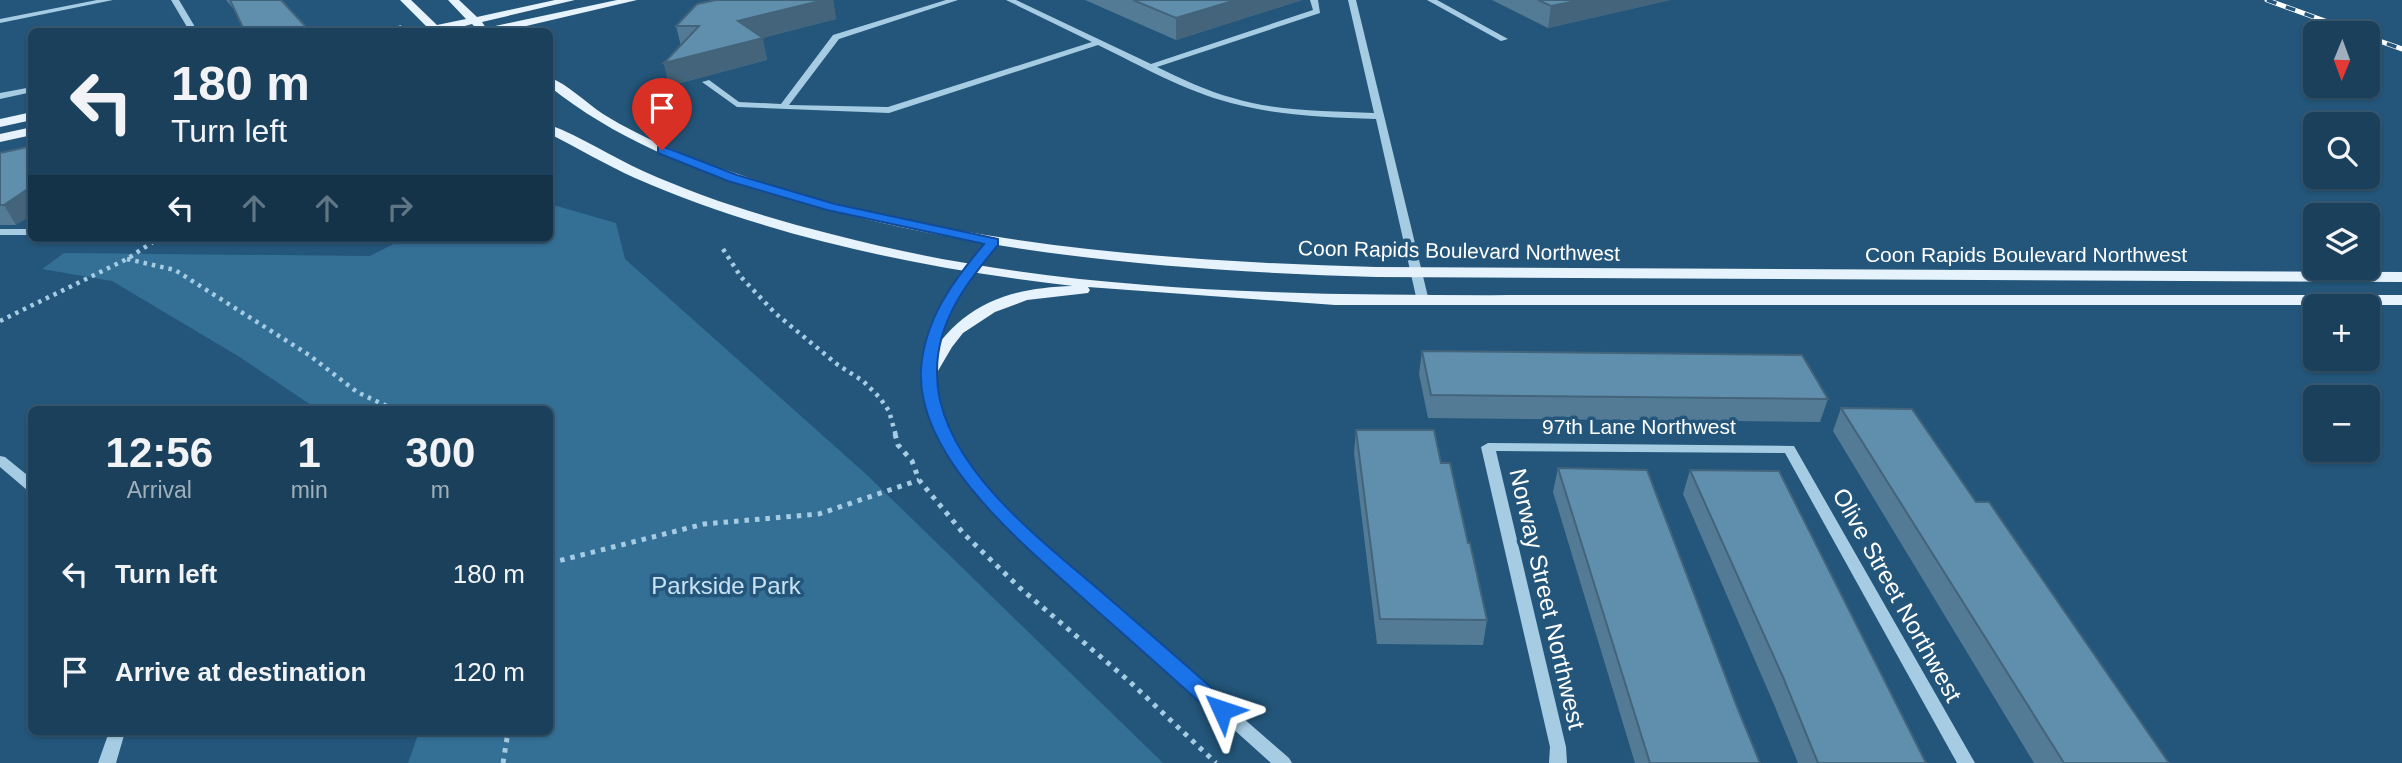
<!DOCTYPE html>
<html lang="en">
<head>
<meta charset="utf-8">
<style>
  body { margin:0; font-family:Helvetica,sans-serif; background:#234762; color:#f1f3f6; height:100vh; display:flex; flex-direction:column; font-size:26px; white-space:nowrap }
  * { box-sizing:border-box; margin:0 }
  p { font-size:23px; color:#9fafbb }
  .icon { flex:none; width:38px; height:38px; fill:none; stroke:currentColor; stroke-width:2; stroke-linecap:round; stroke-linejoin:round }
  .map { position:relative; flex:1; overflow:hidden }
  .sheet { position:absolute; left:28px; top:406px; width:525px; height:329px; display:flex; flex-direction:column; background:#1a405c; border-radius:10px; box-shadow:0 2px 5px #0004,0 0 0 2px #385972 }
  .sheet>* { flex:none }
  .top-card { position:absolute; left:28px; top:28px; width:525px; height:214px; border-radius:10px; box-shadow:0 2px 5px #0004,0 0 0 2px #385972; background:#1a405c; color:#f1f3f6; overflow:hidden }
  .needle { width:46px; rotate:181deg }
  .fabs { position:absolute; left:2303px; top:21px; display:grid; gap:14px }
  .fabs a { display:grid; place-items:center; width:77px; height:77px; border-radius:10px; background:#1a405c; box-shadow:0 2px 5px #0004,0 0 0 2px #385972; font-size:35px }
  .pin { position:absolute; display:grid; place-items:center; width:60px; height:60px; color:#fff; margin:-72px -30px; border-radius:50% 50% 50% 0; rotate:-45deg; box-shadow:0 0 7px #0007 }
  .pin .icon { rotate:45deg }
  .me { position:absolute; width:77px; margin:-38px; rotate:312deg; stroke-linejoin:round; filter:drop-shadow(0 0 5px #0008) }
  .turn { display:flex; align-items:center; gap:24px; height:147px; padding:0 28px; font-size:32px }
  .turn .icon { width:91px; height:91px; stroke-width:2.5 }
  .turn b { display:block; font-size:49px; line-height:60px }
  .lanes { display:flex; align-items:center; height:66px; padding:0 28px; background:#0003; justify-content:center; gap:35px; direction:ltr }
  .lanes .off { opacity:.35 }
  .eta { display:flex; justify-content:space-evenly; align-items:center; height:119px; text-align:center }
  .eta b { font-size:42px; font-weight:700; line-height:49px }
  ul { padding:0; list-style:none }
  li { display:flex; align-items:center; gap:21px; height:98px; padding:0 28px }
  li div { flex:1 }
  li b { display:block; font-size:26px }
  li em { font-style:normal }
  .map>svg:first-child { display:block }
</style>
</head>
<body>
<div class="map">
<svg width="2402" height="763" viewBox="0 0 2402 763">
  <rect width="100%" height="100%" fill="#23567a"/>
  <path fill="#346f95" d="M550 204 616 223 625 259 867 475 1163 763H408L419 732H550V410L317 409 238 356 112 281 42 269 64 253 370 256 405 238H550Z"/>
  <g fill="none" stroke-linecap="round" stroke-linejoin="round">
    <path stroke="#a6cce4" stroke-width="2.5" stroke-dasharray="2.5 3.5" stroke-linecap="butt" d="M395 32 392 28 404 26"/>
    <path stroke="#a6cce4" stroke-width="4.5" stroke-dasharray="3.5 5" stroke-linecap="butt" d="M723 249 741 277 775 313 838 365 863 381 880 398 889 411 896 436
      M127 259 175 270 309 355 357 392 395 410
      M0 321 127 259 159 238"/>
    <path stroke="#a6cce4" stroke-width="5" stroke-dasharray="4.5 6" stroke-linecap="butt" d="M895 434 898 445 912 461 919 480 964 534 1020 588 1129 681 1216 763
      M550 563 704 524 819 514 919 480
      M503 763 508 732"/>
    <path fill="#a6cce4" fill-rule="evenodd" d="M97 0H113L0 23V19Z
      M171 0H179L198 32H190Z
      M946 0H958L839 39 789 105 888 107 1092 42 1006 0H1016L1151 64 1313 10 1310 0H1318L1320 13 1157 67C1182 79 1207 91 1233 98 1279 112 1327 111 1374 113L1348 0H1356L1429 301 1423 304 1417 301 1376 119C1327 117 1279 116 1231 103 1185 91 1141 66 1098 45L889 113 737 107 702 82 709 80 739 102 781 104 833 35Z
      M1427 0H1437L1508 39 1501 41Z
      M32 87V92L0 99V93Z
      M0 229H32V235H0Z
      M993 239 998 242C980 266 960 289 947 317 910 399 970 477 1028 531L1289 758 1292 763H1271C1221 718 1171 673 1120 629 1052 568 919 471 923 370 925 318 958 278 989 240Z
      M1488 443 1794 446 1975 763H1957L1785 453 1496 451 1566 747 1567 763H1549L1550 747 1481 447Z
      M0 456 5 457 32 479V491L27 490 0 467Z
      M109 732H125L116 763H98Z"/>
    <path fill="#e6f2fc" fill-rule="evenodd" d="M400 0H411L437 25 466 19 448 0H459L477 17 555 0H575L482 22 486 28 617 0H637L500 32H477L478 30 472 24 443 32H416L427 27Z
      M550 78C568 84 586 103 603 114 645 140 691 158 738 174 943 245 1161 261 1376 267L2402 272V282L1376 277C1179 271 983 255 793 200 706 175 622 144 550 87Z
      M32 112V120L0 127V119Z
      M550 125C582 137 612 157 643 171 703 198 767 218 831 234 1083 301 1350 295 1609 295 1874 295 2138 295 2402 295V305H1335L1088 287 1090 290 1088 293 1027 300 995 312 963 333 952 347 935 376 929 377 920 372C956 308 1001 288 1073 286 924 269 773 238 635 178 606 165 578 148 550 134Z
      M32 127V135L0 142V134Z"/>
    <g stroke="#fff" stroke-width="5">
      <path id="rail" d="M2267 0 2358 33
        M2368 37 2402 49"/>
    </g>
    <use href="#rail" stroke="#23567a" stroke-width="3.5" stroke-dasharray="10" stroke-linecap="butt"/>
  </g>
  <path fill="#537b96" d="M226 0H281L307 28 309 32H245L236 12Z
    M716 0H833L836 19 762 38 767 60 669 86 664 63 681 46 676 26Z
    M1085 0H1302L1176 40Z
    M1492 0H1670L1548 28Z
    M0 153 16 225H0Z
    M1422 351 1828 399 1820 422 1428 418 1419 374Z
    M1841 408 1976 502 2169 763H2034L1833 431Z
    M1356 430 1441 463 1468 543 1487 620 1483 645 1377 644 1354 453Z
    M1558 468 1737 707 1760 763H1635L1553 492Z
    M1690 470 1926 763H1798L1773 702 1683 494Z"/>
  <path fill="#43647a" d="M824 0H833L836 19 742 43 738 21Z
    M1236 0H1302L1176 40V18Z
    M1581 0H1670L1548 28 1551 6Z
    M307 28 309 32H293Z
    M763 38 767 60 669 86 664 63Z
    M32 186V215L16 225 4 205Z"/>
  <path fill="#608fae" stroke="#43647a" stroke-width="2" d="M230 0H281L307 28 293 32H245Z
    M716 0H824L738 21 763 38 664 63 699 26H676L697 4Z
    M1133 0H1236L1176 18Z
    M1538 0H1581L1551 6Z
    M32 146V186L4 205H0V153Z
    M1422 351 1802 355 1828 399 1431 395Z
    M1841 408 1912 409 1976 502H1989L2169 763H2064Z
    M1356 430H1434L1441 463H1450L1468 543H1470L1487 620 1380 619Z
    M1558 468 1647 470 1737 707 1760 763H1650Z
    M1690 470 1779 471 1926 763H1818L1783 677Z"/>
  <path fill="#1a73e8" stroke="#114b97" stroke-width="2" d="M662 146 737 175 835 204 998 239V245C967 282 937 321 937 371 935 463 1043 541 1105 595 1147 631 1188 667 1230 704L1233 710 1230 716 1222 718 1215 716C1175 680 1135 644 1095 609 1034 553 916 462 921 370 924 320 953 281 984 244L827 210 728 181 658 153V147Z"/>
  <g text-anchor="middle" stroke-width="7" stroke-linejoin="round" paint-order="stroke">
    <g font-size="21" fill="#fff" stroke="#23567a">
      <text transform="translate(1459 251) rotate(1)" y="7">Coon Rapids Boulevard Northwest</text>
      <text x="2026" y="262">Coon Rapids Boulevard Northwest</text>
      <text x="1639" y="434">97th Lane Northwest</text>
    </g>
    <g font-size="24" fill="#c9e3f4" stroke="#23567a">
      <text x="726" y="594">Parkside Park</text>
    </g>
    <g font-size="24" fill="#fff" stroke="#23567a">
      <text transform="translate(1897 595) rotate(61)" y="8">Olive Street Northwest</text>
      <text transform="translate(1547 599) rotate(77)" y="8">Norway Street Northwest</text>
    </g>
  </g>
</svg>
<div class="fabs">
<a><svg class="needle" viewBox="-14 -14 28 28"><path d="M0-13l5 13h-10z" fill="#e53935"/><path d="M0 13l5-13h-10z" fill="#9fafbb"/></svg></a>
<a><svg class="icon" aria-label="search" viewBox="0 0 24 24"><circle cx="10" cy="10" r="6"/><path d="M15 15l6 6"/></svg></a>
<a><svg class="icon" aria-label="layers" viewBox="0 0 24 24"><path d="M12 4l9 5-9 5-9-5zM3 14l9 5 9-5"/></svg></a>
<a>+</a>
<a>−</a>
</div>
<div class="pin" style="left:662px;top:150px;background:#d93025"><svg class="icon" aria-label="arrive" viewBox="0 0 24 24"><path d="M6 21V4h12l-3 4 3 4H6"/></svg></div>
<svg class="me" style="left:1222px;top:710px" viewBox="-20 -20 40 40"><path d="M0-17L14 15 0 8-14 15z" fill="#1a73e8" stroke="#fff" stroke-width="4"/></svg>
<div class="top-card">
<div class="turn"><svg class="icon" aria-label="left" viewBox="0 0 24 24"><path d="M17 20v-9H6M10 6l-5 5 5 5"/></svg><div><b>180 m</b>Turn left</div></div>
<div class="lanes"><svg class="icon" aria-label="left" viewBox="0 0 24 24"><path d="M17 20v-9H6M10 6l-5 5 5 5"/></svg><svg class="icon off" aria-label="ahead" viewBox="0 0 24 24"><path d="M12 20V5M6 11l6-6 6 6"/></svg><svg class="icon off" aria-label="ahead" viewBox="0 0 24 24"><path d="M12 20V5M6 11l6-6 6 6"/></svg><svg class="icon off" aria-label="right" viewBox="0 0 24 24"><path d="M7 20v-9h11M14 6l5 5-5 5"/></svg></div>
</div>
<section class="sheet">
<div class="eta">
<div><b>12:56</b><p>Arrival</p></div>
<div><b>1</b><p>min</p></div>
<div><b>300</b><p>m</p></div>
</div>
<ul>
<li><svg class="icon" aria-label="left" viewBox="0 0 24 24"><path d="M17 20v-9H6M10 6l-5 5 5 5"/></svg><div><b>Turn left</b></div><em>180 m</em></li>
<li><svg class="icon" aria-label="arrive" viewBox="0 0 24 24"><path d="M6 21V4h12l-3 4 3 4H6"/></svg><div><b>Arrive at destination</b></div><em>120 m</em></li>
</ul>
</section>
</div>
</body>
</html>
